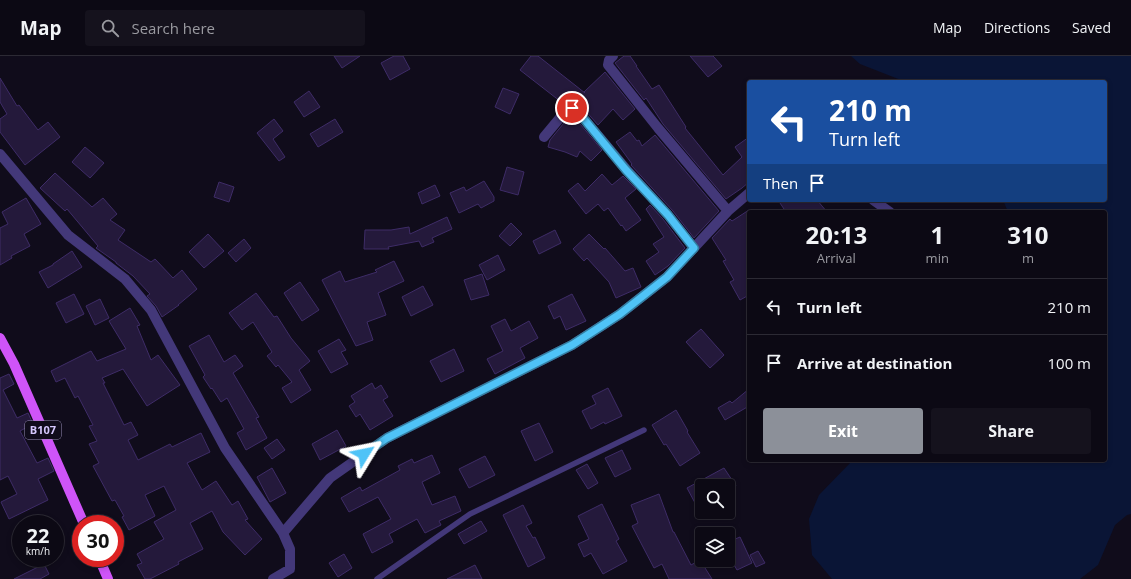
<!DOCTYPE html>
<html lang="en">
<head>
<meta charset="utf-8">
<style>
  body { margin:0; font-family:"Open Sans",sans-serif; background:#15121d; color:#f1f3f6; height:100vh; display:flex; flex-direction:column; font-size:15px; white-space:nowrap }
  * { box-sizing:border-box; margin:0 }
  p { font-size:13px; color:#9a9aa0 }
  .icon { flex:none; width:22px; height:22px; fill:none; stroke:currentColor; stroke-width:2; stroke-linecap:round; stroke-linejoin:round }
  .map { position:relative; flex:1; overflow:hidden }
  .sheet { position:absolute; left:747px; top:154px; width:360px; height:252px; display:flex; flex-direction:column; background:#0c0914; border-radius:4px; box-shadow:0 2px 6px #0003,0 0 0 1px #2c2a34 }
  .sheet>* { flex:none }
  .hud { position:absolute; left:747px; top:24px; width:360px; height:122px; border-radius:4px; box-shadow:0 2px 6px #0003,0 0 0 1px #2c2a34; background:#1a4fa0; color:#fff; overflow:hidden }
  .tools { position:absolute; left:695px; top:423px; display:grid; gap:8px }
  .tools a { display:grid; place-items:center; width:40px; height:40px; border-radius:4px; background:#0c0914; box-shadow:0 2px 6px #0003,0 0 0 1px #2c2a34; font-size:20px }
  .speed { position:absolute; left:12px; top:459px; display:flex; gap:8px; font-size:20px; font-weight:700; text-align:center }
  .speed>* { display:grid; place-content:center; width:52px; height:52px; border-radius:50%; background:#0c0914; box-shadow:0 2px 6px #0003,0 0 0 1px #2c2a34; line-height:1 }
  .speed small { font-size:10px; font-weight:400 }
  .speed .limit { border:6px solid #d22; background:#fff; color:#111 }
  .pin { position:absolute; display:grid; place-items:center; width:34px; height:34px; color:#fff; margin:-17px; border:2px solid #fff; border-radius:50%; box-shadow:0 1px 4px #0007 }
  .me { position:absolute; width:44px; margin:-22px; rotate:55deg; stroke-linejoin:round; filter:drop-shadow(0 0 3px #0008) }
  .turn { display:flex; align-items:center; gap:14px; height:84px; padding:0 16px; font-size:18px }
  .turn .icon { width:52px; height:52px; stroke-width:2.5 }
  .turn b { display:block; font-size:28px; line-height:34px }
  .then { display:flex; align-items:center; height:38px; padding:0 16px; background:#0003; gap:8px; font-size:15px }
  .eta { display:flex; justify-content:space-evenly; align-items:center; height:68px; text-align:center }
  .eta b { font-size:24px; font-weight:700; line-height:28px }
  .action { display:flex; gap:8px; margin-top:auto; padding:8px 16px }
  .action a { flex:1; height:46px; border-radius:4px; background:#8c9099; color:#fff; font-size:16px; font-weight:700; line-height:46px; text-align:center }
  .action a+a { background:#15121d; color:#f1f3f6 }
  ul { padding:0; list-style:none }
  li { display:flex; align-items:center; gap:12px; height:56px; padding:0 16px; border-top:1px solid #2c2a34 }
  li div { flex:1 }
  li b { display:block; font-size:15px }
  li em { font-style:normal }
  header { display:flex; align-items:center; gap:24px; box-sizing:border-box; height:56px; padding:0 20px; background:#0c0914; border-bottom:1px solid #2c2a34 }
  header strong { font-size:19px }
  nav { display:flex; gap:22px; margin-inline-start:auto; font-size:14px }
  .search { width:280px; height:36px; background:#15121d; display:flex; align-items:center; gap:10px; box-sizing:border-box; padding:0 14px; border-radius:4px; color:#9a9aa0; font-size:15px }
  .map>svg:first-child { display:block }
</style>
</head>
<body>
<header>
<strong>Map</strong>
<div class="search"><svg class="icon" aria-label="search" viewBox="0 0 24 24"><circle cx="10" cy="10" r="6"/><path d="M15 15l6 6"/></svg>Search here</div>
<nav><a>Map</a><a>Directions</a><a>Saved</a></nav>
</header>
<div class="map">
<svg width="1131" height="523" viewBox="0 0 1131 523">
  <rect width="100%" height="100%" fill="#100c1b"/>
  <path fill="#0a1536" d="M851 0H1131V458L1127 459 1115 469 1098 509 1080 523H832L812 499 809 463 819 439 853 404H1105V156H1008L1003 144H1105V26H906L860 8Z"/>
  <path fill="#24193b" stroke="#3e2c67" d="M334 0H360L342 12Z
    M394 0H403L410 13 390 24 381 7Z
    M531 0H538L585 37 584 36 605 16 635 53 623 64 613 53 598 69 584 53 576 47 572 46 565 49 520 14Z
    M624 0H630L637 10H636L652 33 659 29 686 71 685 72 723 119 742 101 735 91 749 81V126L742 132 726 143 663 68 646 42 644 44 615 7Z
    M690 0H713L722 10 708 21Z
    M0 22 17 50 19 49 38 74 48 66 60 81 25 109 0 76V63L7 58 0 46Z
    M503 32 519 38 510 58 495 51Z
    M309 35 320 51 304 61 294 46Z
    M571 60 575 62 602 94 591 105 580 95 577 101 565 96 548 91 550 84 568 62Z
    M274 63 283 75 273 83 285 101 279 105 257 77Z
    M335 63 343 76 318 91 310 78Z
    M630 76 637 85 639 84 642 90 655 79 719 155 694 182 673 155 631 109 632 108 616 86Z
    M85 91 104 107 90 122 72 106Z
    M507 111 524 116 518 139 500 134Z
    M55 117 92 151 103 142 117 158 110 164 125 174 118 184 151 206 155 203 173 222 182 214 197 233 178 249H179L162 261 156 250 147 240 150 238 133 220 116 207V206L96 192 98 190 67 153 65 155 40 132Z
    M602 118 612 129 623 120 636 133 625 142 641 164 626 175 622 169 621 170 608 152 604 155 598 148 586 158 568 135 578 127 585 135Z
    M484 125 494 141V145L481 152 478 148 459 157 450 137 464 131 466 135Z
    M219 126 234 131 229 146 214 141Z
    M435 129 440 140 422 148 418 137Z
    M26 142 41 168 24 178 30 190 11 200 12 202 0 209V172L8 168 2 156Z
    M778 144H817L827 156H786Z
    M650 149 663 163 685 192 668 210 655 219 646 205 659 196 653 188 664 181 646 153Z
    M749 154V239L740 244 730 226 734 224 723 205 726 204 712 182 730 163 732 165Z
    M447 161 452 173 432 182 434 186 422 191 419 185 388 191 389 193H364L365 174H391L409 171 410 178Z
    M511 167 522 178 510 190 499 180Z
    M555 174 561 187 539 198 533 185Z
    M208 178 224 195 204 212 189 196Z
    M589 178 604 193 605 192 625 215 633 212 641 231 616 242 609 226 587 202 584 205 573 193Z
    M244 183 251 192 236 206 228 197Z
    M72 195 82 211 48 232 39 216 53 209V208Z
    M498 199 505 214 487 224 479 209Z
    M394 205 404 225 378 237 386 259 367 266 373 284 356 290 322 224 340 215 345 226 377 216 375 214Z
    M482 218 489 239 471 244 464 224Z
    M300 226 319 254 302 265 284 237Z
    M423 230 433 249 411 260 402 241Z
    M256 237 274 261 277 260 291 282 310 305 299 314 311 334 291 347 282 332 292 326 278 309 276 311 267 300 272 296 253 266 242 274 229 257Z
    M74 238 84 258 66 267 56 247Z
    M572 238 586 265 566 274 560 260 554 263 548 250Z
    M100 243 109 262 95 269 86 250Z
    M130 252 140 269 137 270 151 304 158 299 180 329 147 350 123 313 102 322 105 327H103L124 369 131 366 138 379 128 384 138 404 170 388 172 391 201 377 210 396 187 407 202 434 216 425 232 449 238 445 248 463 245 464 262 483 245 499 223 476 212 455 190 467 203 493 178 506 179 508 150 523H145L137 509 142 507 137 498 164 483 154 466 176 454 164 430 145 439 155 460 129 474 122 461 124 460 115 444 112 445 93 410 99 407 89 388 97 385 89 370 93 369 78 340 75 342 65 322 56 326 51 315 91 295 97 305 126 293 109 265Z
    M505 263 511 275 529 265 538 282 520 292 525 302 495 318 487 303 503 295 491 270Z
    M701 273 724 299 710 312 686 286Z
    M209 279 224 306 235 299 243 310 233 317 259 361 256 362 267 382 246 394 237 377 244 373 227 342 221 346 212 332 211 333 203 321 205 319 189 290Z
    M339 283 346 294 341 296 348 308 331 317 318 295Z
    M454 293 464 315 441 326 430 305Z
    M9 318 14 328 3 334 17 362 28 357 33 368 20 375 37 407 48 402 54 415 38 423 48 444 9 463 1 446 17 438 8 420 0 424V322Z
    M372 327 375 333 381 329 388 341 383 344 393 360 370 374 360 358 356 361 349 350 355 346 351 340Z
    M608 332 622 360 605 368 604 366 591 373 582 355 596 348 592 340Z
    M749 333V350L725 364 718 352 730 345 732 347Z
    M676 354 688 375 687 376 700 397 680 410 666 388 664 389 652 369Z
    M539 367 553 396 535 405 521 375Z
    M337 374 346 390 320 404 312 388Z
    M277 383 285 394 272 403 264 392Z
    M622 394 631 413 615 421 605 402Z
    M432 399 440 417 422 426 432 449 455 440 461 455 439 465 441 469 425 477 417 463 389 478 393 486 372 497 363 478 391 463 378 441 349 456 341 442 360 431 362 435 400 414 398 410 412 403 414 407Z
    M485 400 495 419 469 432 459 413Z
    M587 408 598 427 588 433 576 414Z
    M272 412 286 437 270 446 257 421Z
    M724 412 736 430H702V460L687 432Z
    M659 438 673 476H674L691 509 700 504 712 523H669L662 508 654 512 632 470 638 467 631 449Z
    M602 448 619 483 616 485 627 505 603 518 591 497 584 501 578 488 589 483 578 460Z
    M523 449 532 467 526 470 533 482 535 481 545 502 528 511 503 459Z
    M481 465 487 475 464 488 458 478Z
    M740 481 752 507 737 514 733 507 728 509V486Z
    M758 495 765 507 756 511 750 499Z
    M344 498 352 512 338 521 329 507Z
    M44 508 49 518 40 523H14Z
    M475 509 482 523H447Z"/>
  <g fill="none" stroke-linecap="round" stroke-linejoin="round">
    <path stroke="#433879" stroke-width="5.5" d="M377 523 470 458 644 374"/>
    <path stroke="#433879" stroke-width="10" d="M613 0 609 4 608 9 612 14 658 72 728 155
      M544 81 564 57 572 52 579 57 626 113 668 159 694 192
      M0 98 68 179 125 223 151 254 225 392 283 477 290 493V513L273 523
      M873 144 890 156
      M283 477 330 422 387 382 572 289 620 258 667 221 728 155 749 137"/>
    <path stroke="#cf54f8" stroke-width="10" d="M0 282 14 308 84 468
      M99 502 108 523"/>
  </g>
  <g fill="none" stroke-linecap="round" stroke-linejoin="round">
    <g stroke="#337fa1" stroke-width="10">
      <path id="route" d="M364 398 387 382 572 289 620 258 667 221 694 192 668 159 626 114 579 57 572 52"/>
    </g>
    <use href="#route" stroke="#4fc3f7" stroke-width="7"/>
  </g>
  <g text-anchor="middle" stroke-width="3" stroke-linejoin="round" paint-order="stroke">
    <rect fill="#100c1b" stroke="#9a90b9" stroke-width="1" x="25" y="365" width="36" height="18" rx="3"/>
    <g font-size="11" font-weight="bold" fill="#d5c8fd">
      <text x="43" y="378">B107</text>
    </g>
  </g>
</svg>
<div class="tools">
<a><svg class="icon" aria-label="search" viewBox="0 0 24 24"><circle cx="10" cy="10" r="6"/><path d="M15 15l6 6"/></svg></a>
<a><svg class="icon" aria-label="layers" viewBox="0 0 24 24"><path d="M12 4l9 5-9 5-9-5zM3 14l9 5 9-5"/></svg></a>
</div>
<div class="speed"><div>22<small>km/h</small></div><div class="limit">30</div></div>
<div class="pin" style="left:572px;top:52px;background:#d93025"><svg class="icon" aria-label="arrive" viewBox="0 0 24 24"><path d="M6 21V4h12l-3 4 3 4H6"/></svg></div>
<svg class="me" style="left:364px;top:398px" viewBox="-20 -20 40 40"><path d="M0-17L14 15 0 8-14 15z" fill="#4fc3f7" stroke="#fff" stroke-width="4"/></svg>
<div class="hud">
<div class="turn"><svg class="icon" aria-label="left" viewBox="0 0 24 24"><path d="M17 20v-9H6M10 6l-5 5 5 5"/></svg><div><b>210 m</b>Turn left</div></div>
<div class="then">Then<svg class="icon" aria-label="arrive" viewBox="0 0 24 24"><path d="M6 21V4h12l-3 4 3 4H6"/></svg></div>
</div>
<section class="sheet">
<div class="eta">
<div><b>20:13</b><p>Arrival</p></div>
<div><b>1</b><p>min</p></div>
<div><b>310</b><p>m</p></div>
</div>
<ul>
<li><svg class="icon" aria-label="left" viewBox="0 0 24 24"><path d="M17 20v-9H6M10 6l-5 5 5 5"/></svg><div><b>Turn left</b></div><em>210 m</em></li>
<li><svg class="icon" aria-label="arrive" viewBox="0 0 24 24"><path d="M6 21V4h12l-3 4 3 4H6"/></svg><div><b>Arrive at destination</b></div><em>100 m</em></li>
</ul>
<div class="action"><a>Exit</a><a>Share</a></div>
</section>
</div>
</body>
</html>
